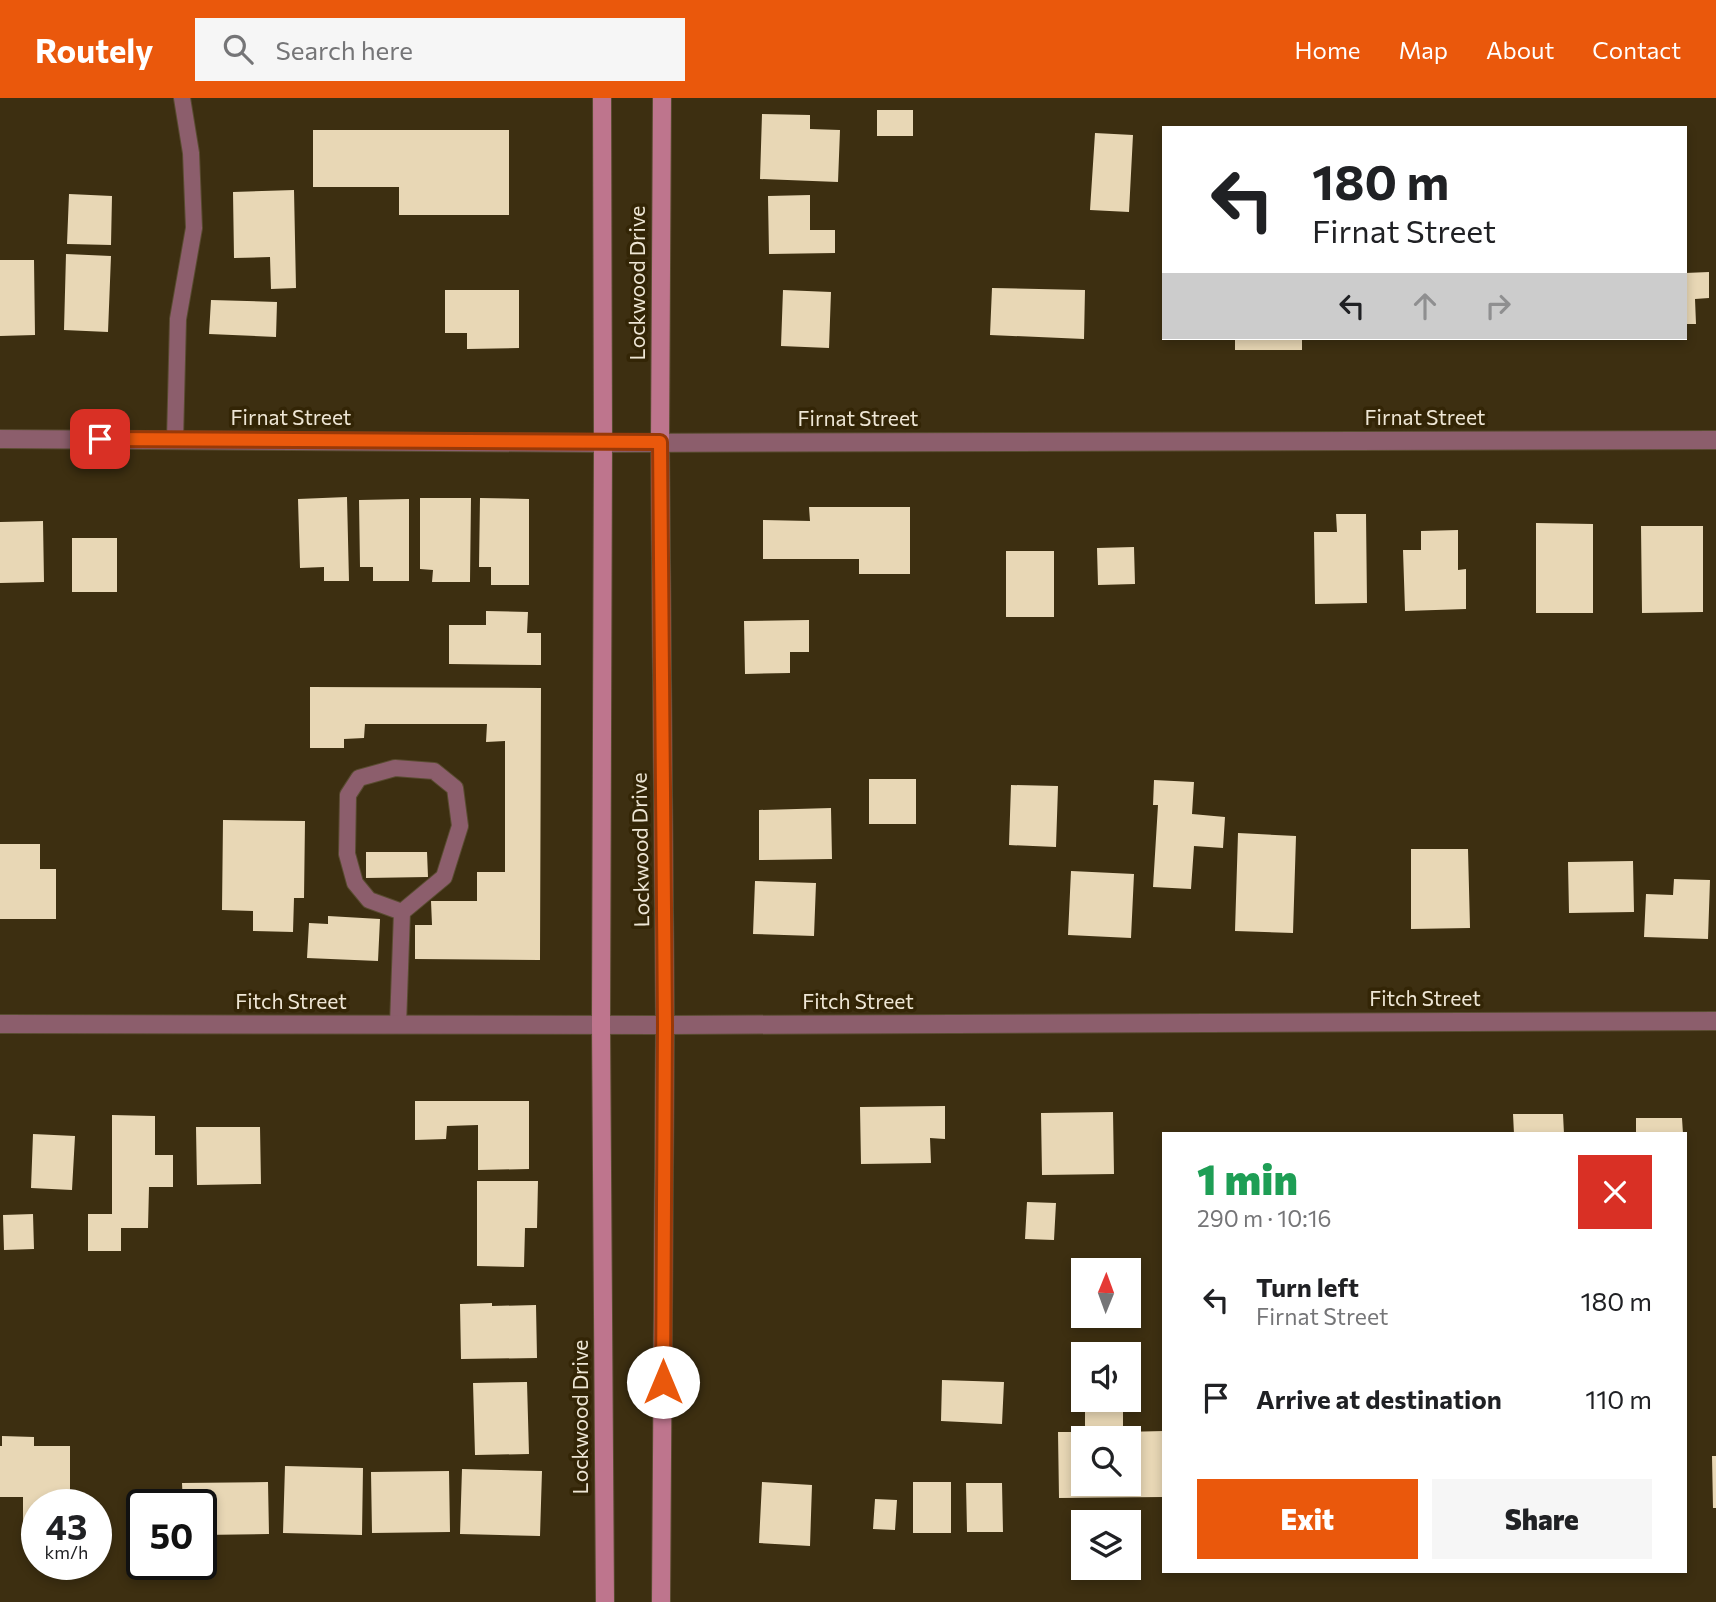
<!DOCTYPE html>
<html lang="en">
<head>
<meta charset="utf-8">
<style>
  body { margin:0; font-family:Commissioner,sans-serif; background:#f6f6f6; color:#202124; height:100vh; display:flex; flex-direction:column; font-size:26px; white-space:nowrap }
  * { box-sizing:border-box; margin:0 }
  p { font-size:23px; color:#757577 }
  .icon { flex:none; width:38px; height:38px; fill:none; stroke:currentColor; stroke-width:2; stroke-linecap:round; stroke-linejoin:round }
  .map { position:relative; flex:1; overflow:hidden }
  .panel { position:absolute; left:1162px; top:1034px; width:525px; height:441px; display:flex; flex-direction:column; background:#fff; border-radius:0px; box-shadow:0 4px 10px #0003 }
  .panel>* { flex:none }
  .guide { position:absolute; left:1162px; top:28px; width:525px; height:214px; border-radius:0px; box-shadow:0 4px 10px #0003; background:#fff; color:#202124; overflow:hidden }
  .needle { width:46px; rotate:1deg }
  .fabs { position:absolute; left:1071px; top:1160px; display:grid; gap:14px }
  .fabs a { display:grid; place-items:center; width:70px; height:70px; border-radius:0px; background:#fff; box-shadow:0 4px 10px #0003; font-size:35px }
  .speed { position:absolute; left:21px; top:1391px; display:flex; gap:14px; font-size:35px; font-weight:700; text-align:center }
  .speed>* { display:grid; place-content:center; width:91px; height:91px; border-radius:50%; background:#fff; box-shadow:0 4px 10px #0003; line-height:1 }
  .speed small { font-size:18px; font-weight:400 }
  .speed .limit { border:4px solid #111; border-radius:10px; background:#fff; color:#111 }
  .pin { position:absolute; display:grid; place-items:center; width:60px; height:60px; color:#fff; margin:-30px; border-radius:14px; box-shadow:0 4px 10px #0006 }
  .me { position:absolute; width:77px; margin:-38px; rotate:0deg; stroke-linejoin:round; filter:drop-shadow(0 0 5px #0008) }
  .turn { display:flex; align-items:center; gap:24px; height:147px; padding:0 35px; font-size:32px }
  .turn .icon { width:91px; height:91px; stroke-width:2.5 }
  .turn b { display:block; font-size:49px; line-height:60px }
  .lanes { display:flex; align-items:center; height:66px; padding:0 35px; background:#0003; justify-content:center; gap:35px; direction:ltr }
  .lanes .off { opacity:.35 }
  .round { display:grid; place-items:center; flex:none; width:74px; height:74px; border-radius:0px; background:#f6f6f6 }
  .summary { display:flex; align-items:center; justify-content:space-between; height:119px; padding:0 35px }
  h1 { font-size:42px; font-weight:800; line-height:52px; color:#1e9e55 }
  .primary-button { display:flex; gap:14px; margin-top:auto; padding:14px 35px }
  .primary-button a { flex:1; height:80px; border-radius:0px; background:#ea580c; color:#fff; font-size:28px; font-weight:800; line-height:80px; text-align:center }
  .primary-button a+a { background:#f6f6f6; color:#202124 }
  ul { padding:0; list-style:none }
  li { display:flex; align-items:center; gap:21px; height:98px; padding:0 35px }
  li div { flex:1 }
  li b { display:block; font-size:26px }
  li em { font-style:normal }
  header { display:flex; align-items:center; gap:42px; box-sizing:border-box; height:98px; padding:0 35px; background:#ea580c; color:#fff }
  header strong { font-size:33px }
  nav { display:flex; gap:38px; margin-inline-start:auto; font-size:24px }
  .search { width:490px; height:63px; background:#f6f6f6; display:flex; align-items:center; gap:18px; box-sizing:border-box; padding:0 24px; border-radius:0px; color:#757577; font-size:26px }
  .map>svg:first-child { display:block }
</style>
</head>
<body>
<header>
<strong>Routely</strong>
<div class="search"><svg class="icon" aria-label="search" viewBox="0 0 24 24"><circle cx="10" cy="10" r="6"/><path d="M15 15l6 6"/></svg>Search here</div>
<nav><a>Home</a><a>Map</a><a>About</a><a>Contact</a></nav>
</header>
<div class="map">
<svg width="1716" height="1504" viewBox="0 0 1716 1504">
  <rect width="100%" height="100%" fill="#3d2f11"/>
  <path fill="#e8d7b5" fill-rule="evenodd" d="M877 12H913V38H877Z
    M762 16 810 17V31L840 32 838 84 760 81Z
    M313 32H509V117H399V89H313Z
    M1095 35 1133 37 1129 114 1090 112Z
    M294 92 296 190 271 191 270 159 234 160 233 94Z
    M69 96 112 98 111 147 67 146Z
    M810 97V132H835V155L769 156 768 98Z
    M66 156 111 158 108 234 64 232Z
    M0 162H34L35 237 0 238Z
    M1709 174V200L1695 201 1696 226H1685V175Z
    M992 190 1085 192 1084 241 990 237Z
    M445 192H519V250L467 251V235H445Z
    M783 192 831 194 829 250 781 248Z
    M211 202 277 204 276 239 209 236Z
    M1235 240H1302V252H1235Z
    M347 399 349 483H324V469L300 470 298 401Z
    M420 400H471L470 484H432L433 472 420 471Z
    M480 400 529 401V487H491V469H479Z
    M409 401V483H373V469H360L359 402Z
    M809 409H910V476H859V461H763V422L810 423Z
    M1336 416H1366L1367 505 1315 506 1314 434H1337Z
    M43 423 44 484 0 485V424Z
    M1536 425 1593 426V515H1536Z
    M1641 428H1703V514L1642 515Z
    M1458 432V472L1466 471V511L1405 513 1403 452H1421V433Z
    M72 440H117V494H72Z
    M1134 449 1135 486 1098 487 1097 450Z
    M1006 453H1054V519H1006Z
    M486 513 528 514 527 535H541V567L449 566V527H486Z
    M809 522V554H790V575L745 576 744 523Z
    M310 589 541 590 540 862 415 861V827H432L431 803H477V774H505V643L486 644 487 626H365L364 640 344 641V650H310Z
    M869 681H916V726H869Z
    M1154 682 1194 684 1192 716 1225 719 1223 750 1194 748 1191 791 1153 789 1158 707H1153Z
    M1011 687 1058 688 1056 749 1009 747Z
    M831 710 832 761 759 762V712Z
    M223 722 305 723 304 800H294L293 834 253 833V813L222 812Z
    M1238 735 1296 738 1293 835 1235 833Z
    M0 746H40V771H56V821H0Z
    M1411 751H1468L1470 830 1411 831Z
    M366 754H427L428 779 366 780Z
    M1633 763 1634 814 1569 815 1568 764Z
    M1071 773 1134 776 1131 840 1068 837Z
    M1674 781 1710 782 1708 841 1644 839 1646 796 1673 797Z
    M755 783 816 785 814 838 753 836Z
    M328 818 380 821 378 863 307 860 309 825 328 826Z
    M415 1003H529V1071L478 1072V1027L447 1028 446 1041 415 1042Z
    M945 1008V1041L930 1040 931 1065 861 1066 860 1009Z
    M1113 1014 1114 1076 1042 1077 1041 1015Z
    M1513 1016H1563L1564 1036H1514Z
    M112 1017 155 1018V1057H173V1089H149L148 1130H121V1153H88V1116H112Z
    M1636 1020H1682L1683 1036H1636Z
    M196 1029H260L261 1086 197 1087Z
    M33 1036 75 1038 72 1092 31 1090Z
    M477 1083H538L537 1130H525L524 1169 477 1168Z
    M1027 1104 1056 1105 1054 1142 1025 1141Z
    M33 1116 34 1151 4 1152 3 1117Z
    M492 1205V1208L536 1207 537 1260 461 1261 460 1206Z
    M942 1282 1004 1284 1002 1326 941 1323Z
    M527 1284 529 1356 475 1357 473 1285Z
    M1085 1302H1123V1334L1164 1333V1399L1059 1400 1058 1334H1085ZM1083 1340H1129V1386H1083Z
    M2 1338 34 1339V1348H70V1407H37V1424H23V1399H0V1348H2Z
    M1712 1358H1716V1410H1713Z
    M285 1368 363 1370 362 1437 283 1435Z
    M462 1371 542 1373 540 1438 460 1436Z
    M449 1373 450 1434 372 1435 371 1374Z
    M268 1384 269 1436 201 1437V1407H183L182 1385Z
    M762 1384 812 1387 810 1448 759 1445Z
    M913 1384H951V1435H913Z
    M966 1385H1002L1003 1434H967Z
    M875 1401 897 1402 895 1432 873 1431Z"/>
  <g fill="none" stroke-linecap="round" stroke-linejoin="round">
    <g stroke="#594c30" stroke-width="18">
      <path id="lane" d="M175 342 178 221 194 130 191 55 182 0
        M395 670 434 673 455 690 460 728 444 779 402 814 369 802 355 785 347 756 348 697 359 680Z
        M398 927 402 814"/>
    </g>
    <g stroke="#594c30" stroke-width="20">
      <path id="street" d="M0 341 603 345 1716 342
        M0 926 665 927 1716 923"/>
    </g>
    <g stroke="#594c30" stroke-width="20">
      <path id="secondary" d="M602 0 603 345 601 927 605 1504
        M661 1504 665 927 660 344 662 0"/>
    </g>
    <use href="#lane" stroke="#8c5e6c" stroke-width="16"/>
    <use href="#street" stroke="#8c5e6c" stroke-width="18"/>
    <use href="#secondary" stroke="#be758d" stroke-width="18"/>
  </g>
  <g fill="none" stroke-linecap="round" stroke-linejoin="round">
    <g stroke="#983908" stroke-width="18">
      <path id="route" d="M100 341 660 344 665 927 663 1284"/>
    </g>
    <use href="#route" stroke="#ea580c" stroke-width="12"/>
  </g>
  <g text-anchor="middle" stroke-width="7" stroke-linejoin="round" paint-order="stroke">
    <g font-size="21" fill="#eee6d5" stroke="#332506">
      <text transform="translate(638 185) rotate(-90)" y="7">Lockwood Drive</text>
      <text x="291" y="327">Firnat Street</text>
      <text x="1425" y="327">Firnat Street</text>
      <text x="858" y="328">Firnat Street</text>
      <text transform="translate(641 752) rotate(-91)" y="7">Lockwood Drive</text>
      <text x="1425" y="908">Fitch Street</text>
      <text x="291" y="911">Fitch Street</text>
      <text x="858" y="911">Fitch Street</text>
      <text transform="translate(581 1319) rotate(-90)" y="7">Lockwood Drive</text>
    </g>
  </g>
</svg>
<div class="fabs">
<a><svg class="needle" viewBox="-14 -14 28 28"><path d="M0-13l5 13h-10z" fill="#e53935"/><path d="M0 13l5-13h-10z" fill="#757577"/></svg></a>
<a><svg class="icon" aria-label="sound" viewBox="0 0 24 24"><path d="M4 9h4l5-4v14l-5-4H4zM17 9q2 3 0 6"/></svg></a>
<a><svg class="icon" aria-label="search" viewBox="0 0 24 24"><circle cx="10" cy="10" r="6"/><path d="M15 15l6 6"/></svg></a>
<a><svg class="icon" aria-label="layers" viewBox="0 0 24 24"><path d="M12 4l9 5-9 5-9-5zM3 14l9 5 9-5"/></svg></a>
</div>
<div class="speed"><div>43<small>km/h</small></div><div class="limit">50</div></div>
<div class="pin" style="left:100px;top:341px;background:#d93025"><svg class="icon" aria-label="arrive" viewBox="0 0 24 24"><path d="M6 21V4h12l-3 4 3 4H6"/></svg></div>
<svg class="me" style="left:663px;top:1284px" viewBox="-20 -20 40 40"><circle r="19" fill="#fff"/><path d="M0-13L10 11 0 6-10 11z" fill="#ea580c"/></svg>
<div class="guide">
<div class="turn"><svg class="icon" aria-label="left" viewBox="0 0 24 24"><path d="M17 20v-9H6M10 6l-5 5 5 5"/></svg><div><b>180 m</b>Firnat Street</div></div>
<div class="lanes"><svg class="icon" aria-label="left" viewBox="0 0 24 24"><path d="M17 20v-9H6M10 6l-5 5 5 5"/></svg><svg class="icon off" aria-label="ahead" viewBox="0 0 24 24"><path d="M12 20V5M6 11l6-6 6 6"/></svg><svg class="icon off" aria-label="right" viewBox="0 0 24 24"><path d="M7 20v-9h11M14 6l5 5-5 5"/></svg></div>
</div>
<section class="panel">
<div class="summary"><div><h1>1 min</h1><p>290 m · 10:16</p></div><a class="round" style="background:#d93025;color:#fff"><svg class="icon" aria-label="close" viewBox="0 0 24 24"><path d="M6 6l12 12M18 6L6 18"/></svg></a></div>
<ul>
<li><svg class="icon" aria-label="left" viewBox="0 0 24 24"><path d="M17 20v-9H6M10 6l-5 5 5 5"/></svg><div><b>Turn left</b><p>Firnat Street</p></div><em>180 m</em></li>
<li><svg class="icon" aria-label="arrive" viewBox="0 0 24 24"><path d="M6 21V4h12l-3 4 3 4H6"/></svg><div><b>Arrive at destination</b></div><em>110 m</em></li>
</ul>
<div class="primary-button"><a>Exit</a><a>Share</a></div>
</section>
</div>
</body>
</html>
